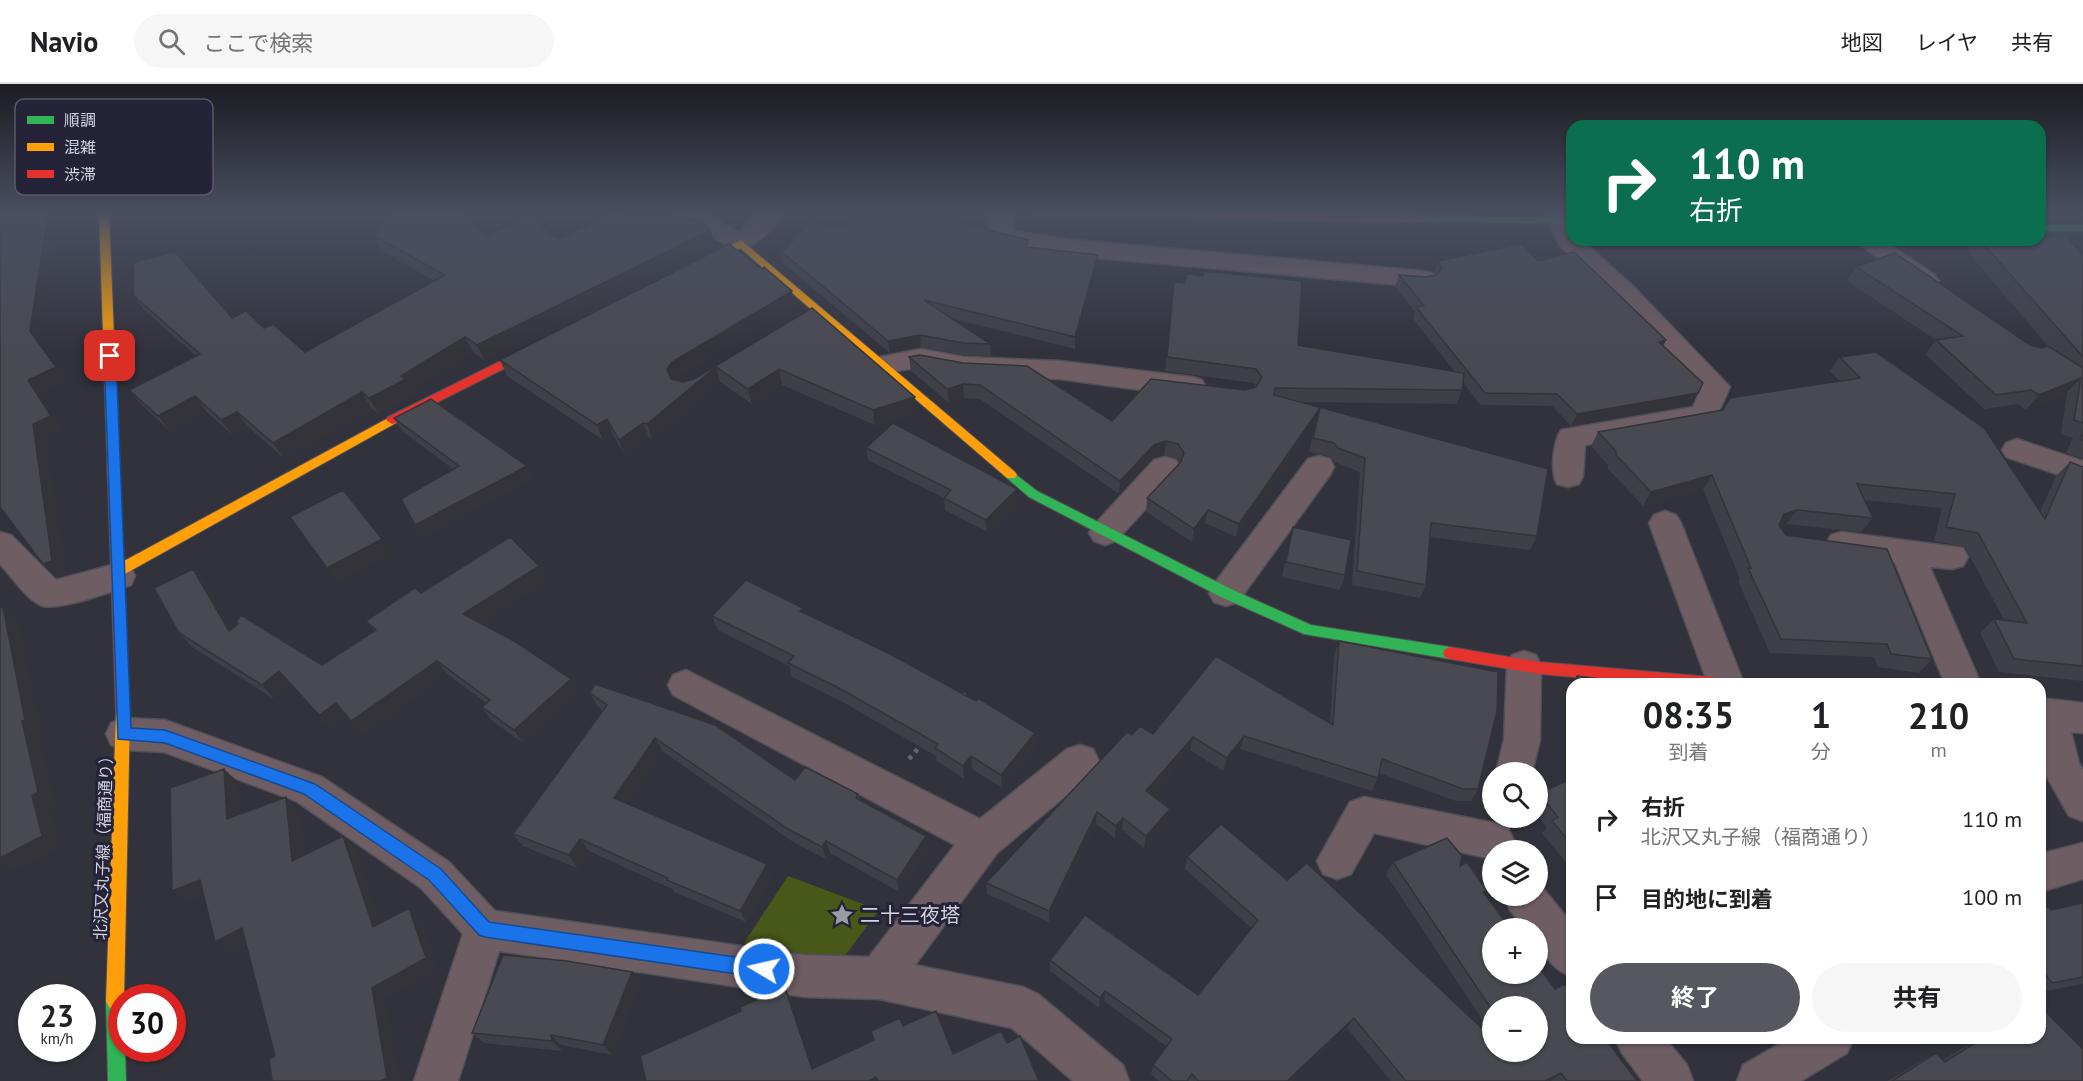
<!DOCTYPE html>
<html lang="ja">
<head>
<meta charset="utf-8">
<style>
  body { margin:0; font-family:"PT Sans","Noto Sans JP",sans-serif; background:#f6f6f6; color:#202124; height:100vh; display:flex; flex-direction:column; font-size:22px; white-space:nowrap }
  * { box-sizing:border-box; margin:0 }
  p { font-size:20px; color:#757577 }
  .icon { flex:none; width:33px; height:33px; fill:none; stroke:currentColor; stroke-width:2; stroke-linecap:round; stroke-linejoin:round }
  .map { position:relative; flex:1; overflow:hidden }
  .sheet { position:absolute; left:1566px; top:594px; width:480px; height:366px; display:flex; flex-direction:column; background:#fff; border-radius:18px; box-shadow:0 2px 4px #0004 }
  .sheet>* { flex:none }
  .banner { position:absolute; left:1566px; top:36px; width:480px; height:126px; border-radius:18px; box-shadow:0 2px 4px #0004; background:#0b6e4f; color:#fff; overflow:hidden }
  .buttons { position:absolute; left:1482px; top:678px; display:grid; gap:12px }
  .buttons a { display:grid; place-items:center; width:66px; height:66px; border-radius:50%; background:#fff; box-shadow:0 2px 4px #0004; font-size:30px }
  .speed { position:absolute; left:18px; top:900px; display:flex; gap:12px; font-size:30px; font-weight:700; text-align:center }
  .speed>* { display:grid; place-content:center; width:78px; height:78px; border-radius:50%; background:#fff; box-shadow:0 2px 4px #0004; line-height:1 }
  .speed small { font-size:15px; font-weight:400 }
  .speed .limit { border:9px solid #d22; background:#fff; color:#111 }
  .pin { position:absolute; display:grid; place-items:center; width:51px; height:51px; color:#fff; margin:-26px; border-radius:12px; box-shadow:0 3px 9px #0006 }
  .me { position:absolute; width:66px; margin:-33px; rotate:279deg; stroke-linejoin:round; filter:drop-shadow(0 0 4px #0008) }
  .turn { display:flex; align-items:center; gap:21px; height:126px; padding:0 24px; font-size:27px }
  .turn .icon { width:78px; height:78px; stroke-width:2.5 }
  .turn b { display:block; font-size:42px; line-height:51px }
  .eta { display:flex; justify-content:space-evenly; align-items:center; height:102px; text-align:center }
  .eta b { font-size:36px; font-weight:700; line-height:42px }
  .button { display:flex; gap:12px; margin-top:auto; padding:12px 24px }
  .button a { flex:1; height:69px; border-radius:36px; background:#57585f; color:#fff; font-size:24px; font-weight:700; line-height:69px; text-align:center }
  .button a+a { background:#f6f6f6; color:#202124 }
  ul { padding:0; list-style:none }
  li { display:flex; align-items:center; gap:18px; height:78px; padding:0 24px }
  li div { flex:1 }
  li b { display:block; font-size:22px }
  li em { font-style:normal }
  header { display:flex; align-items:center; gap:36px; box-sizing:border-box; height:84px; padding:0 30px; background:#fff; border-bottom:2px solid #e0e0e0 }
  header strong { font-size:28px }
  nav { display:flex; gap:33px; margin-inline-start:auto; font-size:21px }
  .search { width:420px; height:54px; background:#f6f6f6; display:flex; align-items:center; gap:15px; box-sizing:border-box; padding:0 21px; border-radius:33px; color:#757577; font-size:22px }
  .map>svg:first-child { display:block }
</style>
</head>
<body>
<header>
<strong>Navio</strong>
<div class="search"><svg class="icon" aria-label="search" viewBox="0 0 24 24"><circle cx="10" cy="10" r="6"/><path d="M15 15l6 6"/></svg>ここで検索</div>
<nav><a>地図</a><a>レイヤ</a><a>共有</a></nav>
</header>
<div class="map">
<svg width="2083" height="997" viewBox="0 0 2083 997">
  <rect width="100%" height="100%" fill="#32323c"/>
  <path fill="#475819" d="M788 792 879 826 841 877H787L744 859Z"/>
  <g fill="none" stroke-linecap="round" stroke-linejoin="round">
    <g stroke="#505059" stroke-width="3">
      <path id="street" d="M675 129H704L739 148 758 129H784C773 145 753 169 732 164L678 134Z
        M989 129H1013V147L1075 156 1423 187 1432 189 1436 195 1432 201 1423 203 1075 172 992 158 989 153Z
        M1558 129 1567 131 1572 139V156H1582L1634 203 1730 303 1714 338 1585 361 1583 392 1579 400 1568 403 1557 400C1550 387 1553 359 1561 346L1693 323 1701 305 1616 215 1561 163 1546 136 1549 131Z
        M1854 156H1883L1935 191 1939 197 1935 203 1926 205 1917 203Z
        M921 265 964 273 1060 277 1192 293 1202 296 1206 303 1202 310 1192 313 1060 295 964 291 921 283 885 289 875 286 871 280 875 274Z
        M2017 355 2083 377V399L2006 373 2002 366 2006 359Z
        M1319 372 1330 375 1334 383 1330 391 1238 518 1226 522 1214 518 1209 509 1214 500 1308 375Z
        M1165 373 1176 376 1180 384 1176 392 1116 457 1105 461 1094 457 1089 449 1094 441 1154 376Z
        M1665 427 1676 431 1681 439 1744 600H1708L1649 439 1654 431Z
        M0 448 11 451 56 496 119 479 131 483 135 492 131 501C112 507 55 529 40 521 25 513 11 492 0 480Z
        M1842 448 1963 464 1968 473 1963 482 1952 485 1930 483 1981 600H1945L1895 479 1831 469 1826 460 1831 451Z
        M1524 567 1536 571 1541 581 1540 656 1532 688H1496L1504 656 1507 581 1512 571Z
        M686 586 980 735 1067 665 1080 661 1093 665 1099 677 1093 689 997 769 915 881 1023 903 1038 910 1123 981 1129 997H1073L1012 944 879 915 805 913 499 867 458 997H414L463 850 421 804 296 717 164 668 124 666 111 661 106 650 111 639 124 634 165 636 322 693 449 778 495 827 805 871 869 873 955 761 673 611 668 601 673 591Z
        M2040 614 2083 619V649L2071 648 2079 679 2083 686V737L2069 732 2042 684Z
        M1364 713 1494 739 1508 744 1514 757 1509 766H1492V775L1374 749 1351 790 1337 795 1323 790 1317 777 1350 718Z
        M2083 759V795L2040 808V770Z
        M1538 798 1572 840V893C1551 884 1538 868 1538 844H1524L1510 826 1504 812H1538Z
        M1615 954H1665L1687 981 1693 997H1643L1622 969Z
        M1790 954H1854L1847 969 1801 997H1737L1743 981Z"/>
    </g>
    <g stroke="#505059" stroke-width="2">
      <path id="fast" d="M1419 132 1572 134V140L1415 137 1414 135Z
        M2040 141H2083V147H2040Z
        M1011 387 1037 407 1231 505 1311 541 1450 563 1455 565 1457 569 1455 573 1450 575 1304 550 1221 513 1029 413 1007 394 1005 391 1007 388Z
        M115 908 122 914V964H125L126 997H108L106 917 109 911Z"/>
    </g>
    <g stroke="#505059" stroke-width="2">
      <path id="slow" d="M99 129H109L120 400 114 405 108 400Z
        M741 156 1015 388 1017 391 1015 394H1007L740 164 698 185H690L689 183Z
        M392 332 396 333 398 336 396 339 123 491H113L111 487 113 483Z
        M123 624 128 626 130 630 124 914H122L121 923 115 926 109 923 106 917 116 630 118 626Z"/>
    </g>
    <g stroke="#505059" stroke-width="2">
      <path id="jam" d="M1033 129H1204L1419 132 1424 135 1419 138 1038 132Z
        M541 257 545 258V264L396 339 392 340 386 336 388 333Z
        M114 395 120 400 130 630 128 634 123 636 118 634 116 630 108 400Z
        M1450 563 1540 578 1722 594 1727 596 1729 600H1654L1540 590 1450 575 1445 573 1443 569 1445 565Z"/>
    </g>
    <path stroke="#6e6269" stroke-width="4.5" stroke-dasharray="4 5" stroke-linecap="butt" d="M963 613 968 607
      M909 675 922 660"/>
    <use href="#street" fill="#6f5d64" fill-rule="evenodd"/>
    <use href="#fast" fill="#30b455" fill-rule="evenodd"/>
    <use href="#slow" fill="#ff9f0a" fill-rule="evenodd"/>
    <use href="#jam" fill="#e5322d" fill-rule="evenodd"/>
  </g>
  <path fill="#3f3f47" d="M834 144 1098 171 1097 183 1075 265 953 235 990 260 991 272 964 271 921 263 890 269 784 180 782 168Z
    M487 151 715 161 484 276 473 268 412 305 414 310 378 329 371 324 284 374 248 343 232 351 206 327 170 347 142 321 129 306 196 272 144 226 133 211 232 234 264 244 305 268 435 197 382 167 374 152Z
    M1975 156H2040L2083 171V375L2066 369 2073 354 2061 350 2067 308 2026 326 2018 320 1984 325 1925 270 1936 256 1847 197 1856 183 2030 261 2041 264 2048 262 1967 167Z
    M1438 177H1538L1663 262 1691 321 1571 342 1552 322 1480 321 1463 298 1462 306 1457 320 1302 318 1537 452 1530 466 1430 453 1426 501 1420 514 1352 501 1360 388 1334 378 1331 373 1309 368 1316 338 1236 453 1205 439 1192 458 1146 428 1147 414 1180 379 1177 374 1164 371 1152 374 1119 410 980 315 964 314 949 319 911 287 909 273 1112 337 1256 303 1254 299 1165 287 1174 198 1298 261 1454 287 1413 235 1415 227 1395 203 1399 191 1426 193 1436 191 1434 189Z
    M795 222 677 293 675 296 683 298 694 295 812 224 916 329 875 341 782 301 752 320 720 298 652 356 649 354 625 371 613 351 603 356 507 292 500 276Z
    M1840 273 2040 428 2056 392 2070 378 2083 383V597L1999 588 1980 549 1994 535 2004 536 1965 463 1934 457 1942 424 1864 416 1873 434 1861 448 1786 440 1780 442 1786 451 1932 575 1919 589 1878 583 1874 573 1770 569 1738 497 1740 495 1703 405 1643 422 1608 385V381L1591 362 1598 348 1722 326 1730 314 1840 298 1830 287Z
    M394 334 527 382 533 394 423 453 415 441 454 386 402 347Z
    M866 364 1018 417 987 448 945 426 944 414 868 376Z
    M1293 443 1345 491 1340 506 1282 493Z
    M193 485 205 499 232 545 322 581 374 547 366 537 421 509 547 496 480 539 571 595 579 608 523 659 491 636 482 623 486 619 447 590 363 649 348 632 330 644 291 600 274 615 192 563 179 549Z
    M805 529 1035 649 1036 663 1002 704 972 685 964 695 937 677 936 672 841 617 792 593 789 582 718 546 712 532Z
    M1339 557 1478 705 1471 717H1456L1379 689 1378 694 1372 707 1240 665 1223 687 1190 666 1152 711 1168 738 1144 764 1122 746 1115 754 1096 740 1049 838 987 810 986 799 1132 651 1330 639 1334 571Z
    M1577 592 1639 600H1572Z
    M1572 600V632L1568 606Z
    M590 609 795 696 858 710 860 716 926 752 929 764 899 808 830 769 826 775 793 758 662 667 626 719 767 780 772 792 746 838 674 808 672 805 589 767 577 784 523 762 513 750 603 627 598 623Z
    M1572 694V786L1542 749 1547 744 1538 732V711L1539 710Z
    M1187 773 1287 796 1492 968H1538L1492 922V950L1386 790 1393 778 1460 782 1484 810 1555 905 1637 997H1391L1347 944 1291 997H1159L1151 990 1153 981 1166 962 1104 917 1099 924 1050 887V876L1198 911 1251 844 1185 785Z
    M2083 819V900L2040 908V824L2051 826Z
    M640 899 612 971 561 961 562 967 484 959 472 949Z
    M1979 954H2040L2083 997H1888L1917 979 1936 969 1943 976Z"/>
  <path fill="#333339" d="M48 129H57L60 133 42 261 69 297 40 310 64 345 46 354 67 491 57 493 43 480 33 340 28 296 30 247Z
    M711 146 715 161 484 276 477 261Z
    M1098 171 1097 183 1075 265V253Z
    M792 207 795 222 677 293 672 301 667 285 672 278Z
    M920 251 921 263 890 269 888 257Z
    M465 253 473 268 412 305 414 310 378 329 369 314 401 292Z
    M1666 256 1660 268 1659 258Z
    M716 283 720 298 652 356 647 340Z
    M779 285 782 301 752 320 748 305Z
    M2081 294 2067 308 2026 326 2039 311Z
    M963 300 964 314 949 319 947 305Z
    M362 308 371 324 284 374 273 359Z
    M1698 309 1691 321 1571 342 1577 330Z
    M195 312 206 327 170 347 158 332Z
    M915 313 916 329 875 341 873 326Z
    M1320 324 1316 338 1236 453 1239 440Z
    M237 328 248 343 232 351 221 336Z
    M607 335 613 351 603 356 597 341Z
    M643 339 649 354 625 371 619 356Z
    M1166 357 1164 371 1152 374 1119 410 1120 397 1154 361Z
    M527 382 533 394 423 453 415 441Z
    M1712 391 1703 405 1643 422 1651 408Z
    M1017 405 1018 417 987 448 986 436Z
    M1208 426 1205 439 1192 458 1194 445Z
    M1797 426 1786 440 1774 444 1784 430Z
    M382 455 392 470 338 499 327 484Z
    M539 482 547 496 472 544 463 530Z
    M193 485 205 499 242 561 229 547Z
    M3 523 19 537 42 649 39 650 56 721 50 724 60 764 14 788 0 779V774L32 712 22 637Z
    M437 577 447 590 363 649 351 637Z
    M279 587 291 600 274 615 262 601Z
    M571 595 579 608 523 659 514 646Z
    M336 619 348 632 330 644 319 631Z
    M1035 649 1036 663 1002 704 1001 691Z
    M1244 652 1240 665 1223 687 1227 674Z
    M1193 653 1190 666 1145 719 1146 707Z
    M655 654 662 667 621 726 614 714Z
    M971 672 972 685 964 695 963 682Z
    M224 685 238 698 242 747 227 735Z
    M286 713 300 726 307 789 292 777Z
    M1170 725 1168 738 1144 764 1146 752Z
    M1097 728 1096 740 1049 838V827Z
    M1123 734 1122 746 1115 754 1116 742Z
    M343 752 356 764 386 855 373 843Z
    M926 752 929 764 899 808 897 796Z
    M580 755 589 767 577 784 569 771Z
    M826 757 830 769 826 775 822 763Z
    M767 780 772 792 746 838 740 827Z
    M200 796 217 808 188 819 172 807Z
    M409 824 421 836 438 885 385 915 400 997H380L372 904Z
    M242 844 258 856 231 869 215 858Z
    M632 888 640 899 612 971 603 961Z
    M785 904 790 914 817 994 812 985Z
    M1105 907 1104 917 1099 924 1100 914Z
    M1354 934 1347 944 1291 997H1287Z
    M551 951 561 961 562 967 552 957Z
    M1561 989 1551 997H1545Z"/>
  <path fill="#494952" stroke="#333339" stroke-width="1.5" d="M0 129H48L30 247 56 283 28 296 51 332 33 340 52 477 43 480 0 423Z
    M390 129H461L487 151 529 132 558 155 611 130 659 133 666 130 673 134 698 136 711 146 477 261 465 253 401 292 406 295 369 314 362 308 273 359 237 328 221 336 195 312 158 332 129 306 200 270 133 211 134 178 175 168 232 234 246 227 264 244 273 240 305 268 445 191 374 152Z
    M863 136 951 137 1029 156 1026 163 1098 171 1075 253 924 216 990 260 963 259 920 251 888 257 782 168 811 138 834 144Z
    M2040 153H2066L2083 171V273L1980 156H2040Z
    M729 160 762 185 764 183 792 207 672 278 667 285 671 295 683 298 694 295 812 224 915 313 873 326 779 285 748 305 716 283 647 340 643 339 619 356 607 335 597 341 500 276Z
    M1521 160 1538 177 1574 168 1666 256 1659 258 1703 299 1698 309 1577 330 1557 310 1485 309 1416 223 1424 222 1399 191 1426 193 1436 191 1442 184 1438 177Z
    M1895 169 2030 261 2041 264 2048 262 2083 284V339L2074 336 2081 294 2039 311 2031 306 1996 311 1936 256 1963 252 1856 183Z
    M1203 187 1302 197 1298 261 1464 289 1462 306 1275 304 1274 311 1548 385 1537 452 1431 439 1426 501 1357 487 1365 374 1338 364 1334 359 1313 354 1320 324 1239 440 1208 426 1194 445 1147 414 1180 379 1184 369 1178 360 1166 357 1154 361 1120 397 980 301 963 300 947 305 909 273 920 271 963 279 1027 282 1112 337 1151 295 1245 306 1256 303 1262 293 1256 285 1167 273 1174 198 1185 199 1187 190 1203 192Z
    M1876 268 1985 345 2045 435 2070 378 2083 383V582L2014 575 1994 535 2027 539 1978 449 1946 443 1955 410 1857 400 1873 434 1797 426 1784 430 1779 441 1786 451 1887 465 1932 575 1891 570 1887 560 1781 555 1748 484H1751L1712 391 1651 408 1616 371V367L1598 348 1723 326 1730 314 1860 294 1840 273Z
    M431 315 527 382 415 441 401 415 459 382 394 334Z
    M893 339 1017 405 986 436 944 414 951 406 866 364Z
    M2083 348V356L2080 355Z
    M343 406 382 455 327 484 290 433Z
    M1293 443 1351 456 1345 491 1286 478Z
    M510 453 539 482 463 530 514 557 571 595 514 646 482 623 490 616 437 577 351 637 336 619 319 631 279 587 262 601 179 549 154 504 193 485 229 547 238 540 236 538 241 531 322 581 376 546 366 537 415 504 421 509Z
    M746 496 803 524 800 527 890 570 976 617 978 614 1035 649 1001 691 971 672 963 682 935 664 938 660 837 603 788 579 794 572 712 532Z
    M3 523 25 636 22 637 38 708 32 712 42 752 0 774V524Z
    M1339 557 1498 588 1497 627 1478 705H1463L1382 675 1378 694 1244 652 1227 674 1193 653 1146 707 1170 725 1146 752 1123 734 1116 742 1097 728 1049 827 986 799 1127 648 1132 651 1140 642 1153 650 1216 572 1333 641Z
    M1577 592 1639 600H1578Z
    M595 600 715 641 795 696 805 683 858 710 856 714 926 752 897 796 826 757 822 763 788 745 655 654 614 714 767 780 740 827 667 796 668 794 580 755 569 771 513 750 607 621 590 609Z
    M224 685 227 735 286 713 292 777 343 752 373 843 409 824 426 874 372 904 387 994 380 997H272L269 975 275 972 242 844 215 858 200 796 172 807 170 704Z
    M1572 694V761L1552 737 1558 733 1539 710Z
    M1221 740 1287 796 1307 779 1492 954V968H1538V922H1492V926L1393 778 1447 754 1462 772 1460 782 1467 778 1487 807 1483 808 1510 844H1492V890H1538V882L1555 905 1565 900 1572 909V954H1605L1637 997H1567L1561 989 1545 997H1406L1354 934 1287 997H1198L1192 990 1187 997H1172L1153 981 1172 955 1105 907 1100 914 1050 876 1085 831 1198 911 1258 836 1187 773Z
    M2083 819V893L2052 899 2040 883V824L2048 823 2051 826Z
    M503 871 567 877 632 888 603 961 551 951 552 957 472 949Z
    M785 904 812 985 874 956 871 947 900 934 903 942 936 927 953 970 1001 947 1007 959 1020 952 1039 997H878L876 993 869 997H646L640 972 741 927 740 923Z
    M2040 922 2083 965V997H1892L1936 969 1945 978 1983 954H2040Z"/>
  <linearGradient id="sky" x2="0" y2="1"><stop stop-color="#1c1c21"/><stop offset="0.48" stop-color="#494f61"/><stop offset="1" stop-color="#494f61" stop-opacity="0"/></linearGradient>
  <rect width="2083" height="268" fill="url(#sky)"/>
  <path fill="#1a73e8" stroke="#114b97" stroke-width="1.5" d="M110 268 116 272 131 644 165 646 315 700 441 785 489 838 764 877 770 879 773 885 770 892 764 894 485 853 479 851 429 796 304 710 165 659 118 655 104 272Z"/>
  <defs>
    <g id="sight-bare" transform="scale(1.8)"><path d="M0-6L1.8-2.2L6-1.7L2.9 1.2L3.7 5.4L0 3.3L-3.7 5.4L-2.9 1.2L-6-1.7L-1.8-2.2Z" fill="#9b9ba7" stroke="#242337" stroke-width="2.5" paint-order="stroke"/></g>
  </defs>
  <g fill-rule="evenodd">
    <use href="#sight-bare" x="842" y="831"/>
  </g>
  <g text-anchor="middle" stroke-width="6" stroke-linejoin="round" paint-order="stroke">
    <g font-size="16" fill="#d4d4e1" stroke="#242337">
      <text transform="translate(103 760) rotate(-88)" y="6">北沢又丸子線（福商通り）</text>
    </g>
    <g font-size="20" fill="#d4d4e1" stroke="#242337" text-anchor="start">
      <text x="860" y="838">二十三夜塔</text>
    </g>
  </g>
  <rect x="15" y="15" width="198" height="96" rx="9" fill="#242337" stroke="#59586a" stroke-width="1.5"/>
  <rect x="27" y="32" width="27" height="8" fill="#30b455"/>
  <rect x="27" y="59" width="27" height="8" fill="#ff9f0a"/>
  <rect x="27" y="86" width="27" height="8" fill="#e5322d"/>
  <g font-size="16" fill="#d4d4e1">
    <text x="64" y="42">順調</text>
    <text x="64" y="69">混雑</text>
    <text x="64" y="96">渋滞</text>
  </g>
</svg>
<div class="buttons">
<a><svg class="icon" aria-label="search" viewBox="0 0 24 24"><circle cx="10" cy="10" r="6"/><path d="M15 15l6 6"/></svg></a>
<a><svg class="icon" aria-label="layers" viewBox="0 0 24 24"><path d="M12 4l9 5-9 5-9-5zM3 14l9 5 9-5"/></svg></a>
<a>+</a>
<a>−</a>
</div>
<div class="speed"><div>23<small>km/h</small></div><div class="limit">30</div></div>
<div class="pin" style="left:110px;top:272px;background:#d93025"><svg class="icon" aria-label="arrive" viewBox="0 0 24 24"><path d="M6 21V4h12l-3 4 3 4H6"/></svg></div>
<svg class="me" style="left:764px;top:885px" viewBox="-20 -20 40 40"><circle r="17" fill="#1a73e8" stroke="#fff" stroke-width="3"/><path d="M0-11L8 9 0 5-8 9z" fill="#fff"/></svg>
<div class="banner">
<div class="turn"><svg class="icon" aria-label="right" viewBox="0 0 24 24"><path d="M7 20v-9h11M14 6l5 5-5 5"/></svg><div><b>110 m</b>右折</div></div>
</div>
<section class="sheet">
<div class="eta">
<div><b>08:35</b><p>到着</p></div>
<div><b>1</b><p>分</p></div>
<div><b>210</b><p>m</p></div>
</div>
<ul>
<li><svg class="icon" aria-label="right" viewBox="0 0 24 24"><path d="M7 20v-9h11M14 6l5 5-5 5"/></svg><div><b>右折</b><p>北沢又丸子線（福商通り）</p></div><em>110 m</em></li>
<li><svg class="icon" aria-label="arrive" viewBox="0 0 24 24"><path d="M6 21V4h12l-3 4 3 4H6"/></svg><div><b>目的地に到着</b></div><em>100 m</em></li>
</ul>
<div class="button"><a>終了</a><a>共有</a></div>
</section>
</div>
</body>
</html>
